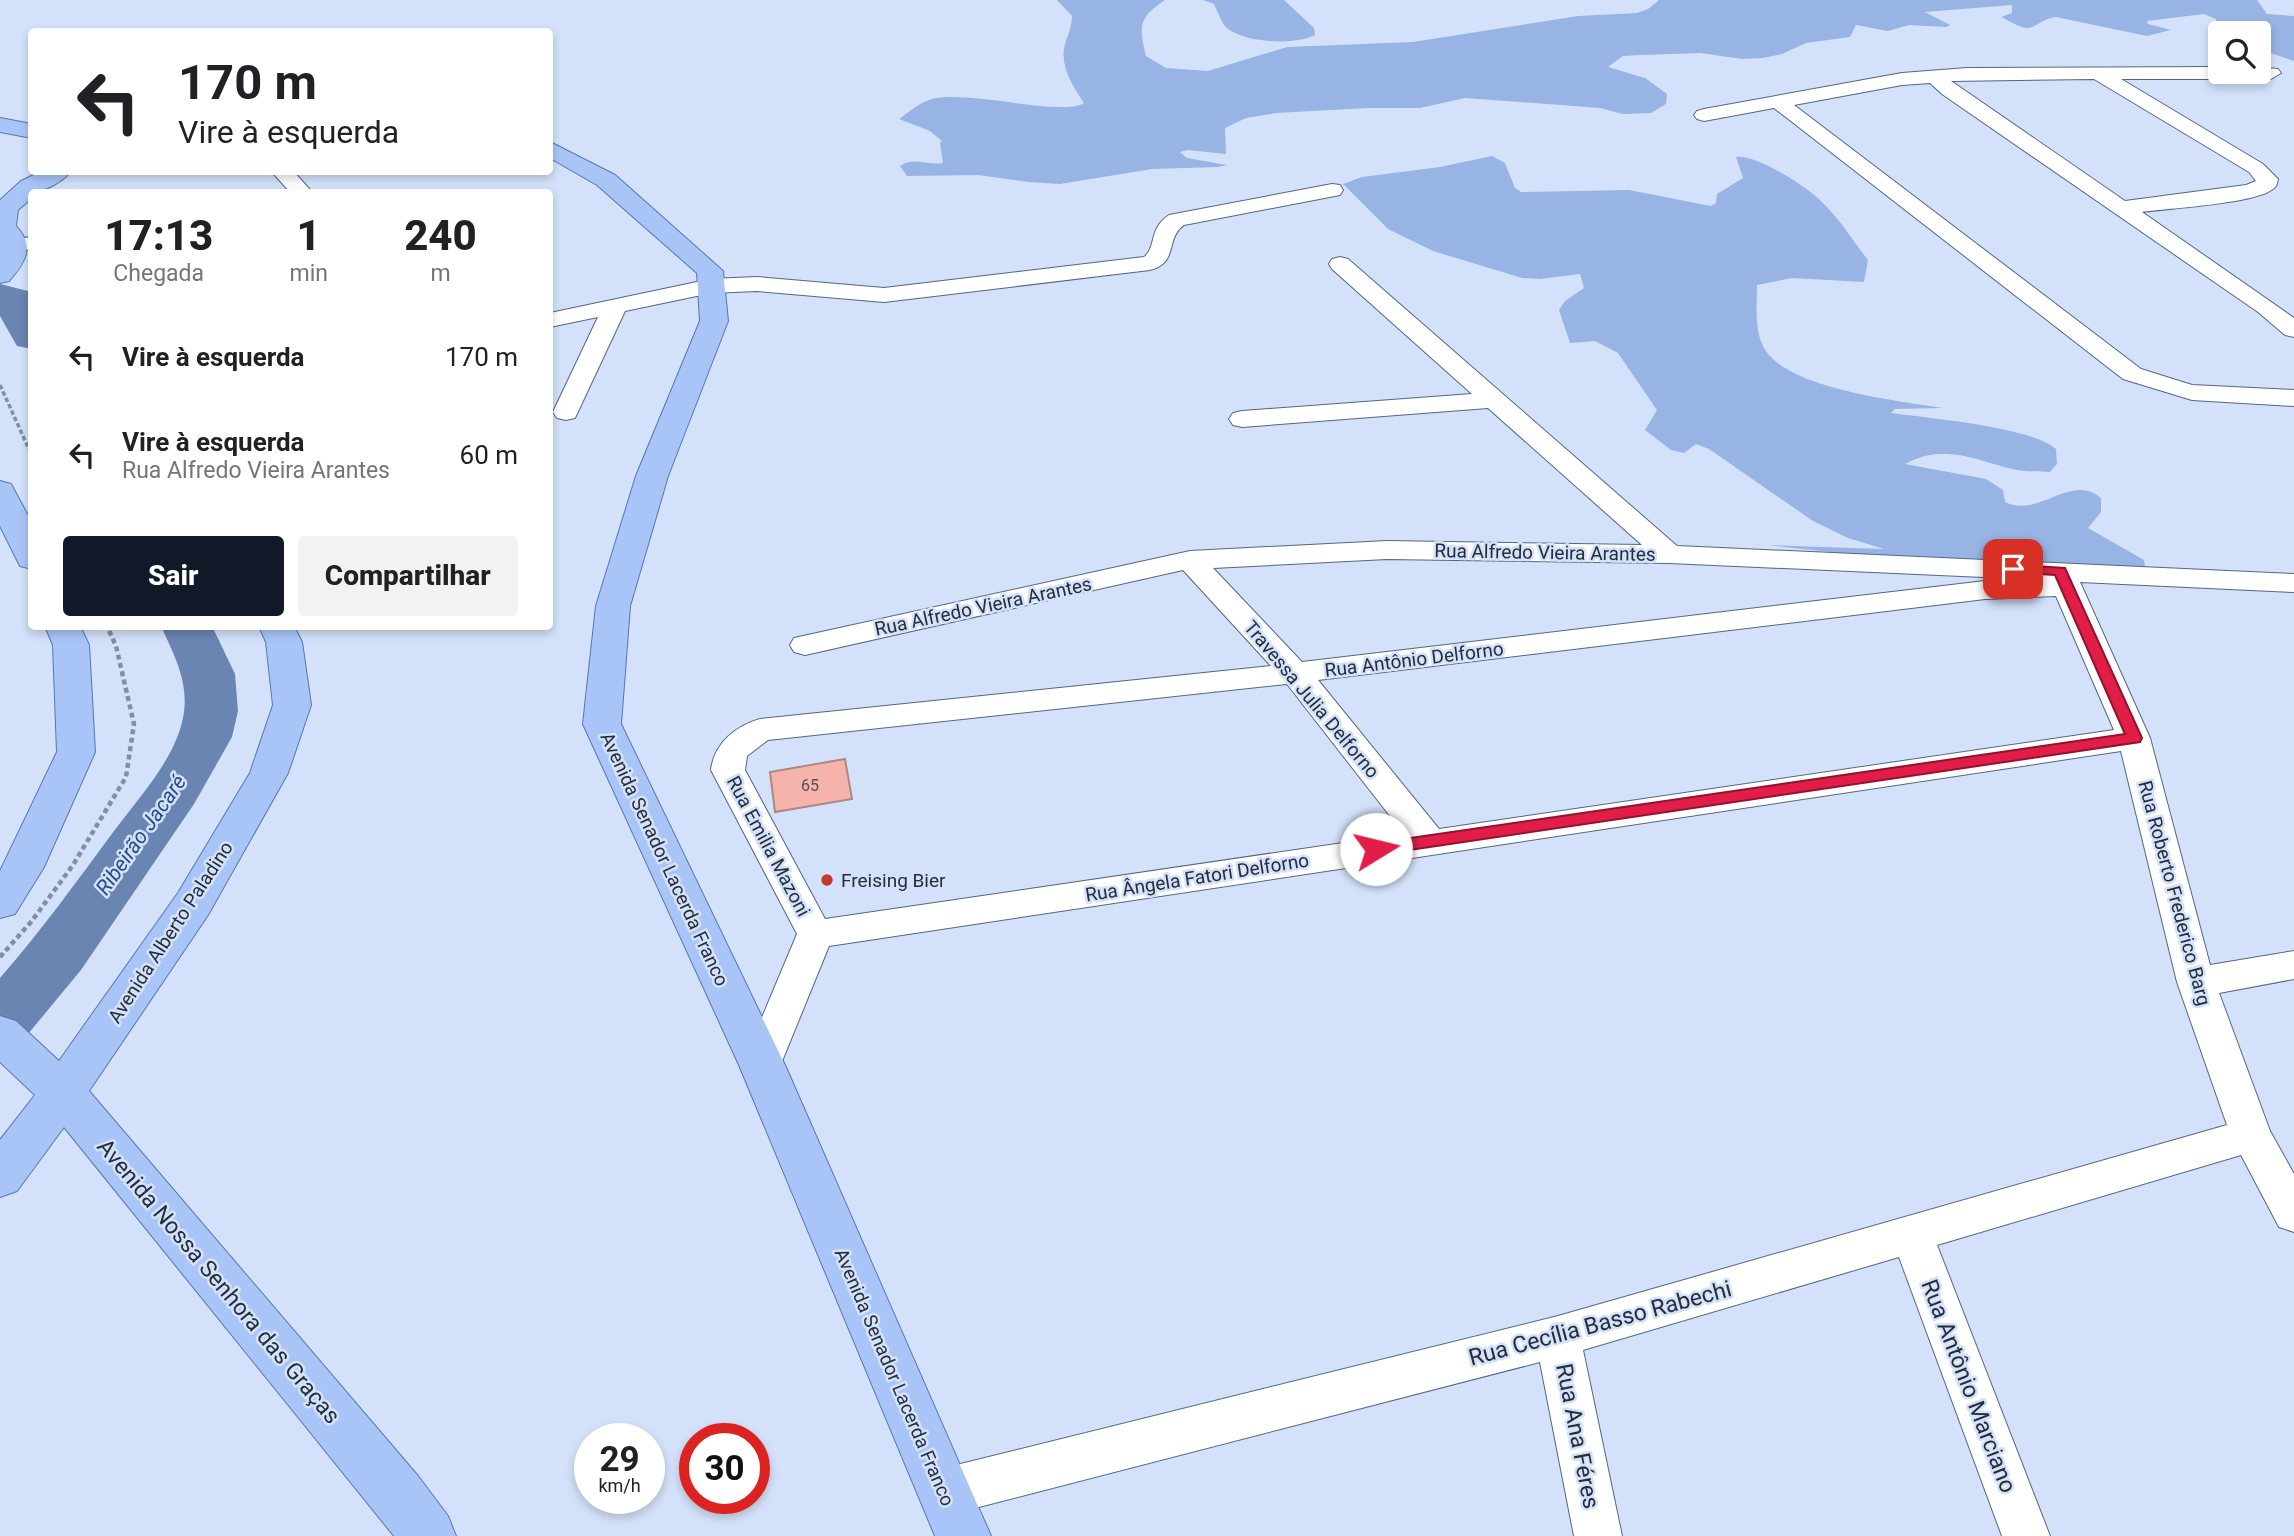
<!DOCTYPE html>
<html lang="pt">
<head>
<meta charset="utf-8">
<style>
  body { margin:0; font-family:Roboto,sans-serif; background:#f2f2f2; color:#202124; height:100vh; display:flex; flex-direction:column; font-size:26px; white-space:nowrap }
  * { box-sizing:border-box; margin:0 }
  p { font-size:23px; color:#757577 }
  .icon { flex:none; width:38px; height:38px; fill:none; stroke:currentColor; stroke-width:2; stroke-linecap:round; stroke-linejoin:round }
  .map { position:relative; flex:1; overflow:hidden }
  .side { position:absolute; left:28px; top:189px; width:525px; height:441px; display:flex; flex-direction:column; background:#fff; border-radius:7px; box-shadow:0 4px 10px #0003 }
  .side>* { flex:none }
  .top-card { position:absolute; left:28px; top:28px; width:525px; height:147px; border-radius:7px; box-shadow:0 4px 10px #0003; background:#fff; color:#202124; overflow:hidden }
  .controls { position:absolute; left:2208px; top:21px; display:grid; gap:14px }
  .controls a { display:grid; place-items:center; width:63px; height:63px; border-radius:7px; background:#fff; box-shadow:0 4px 10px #0003; font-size:35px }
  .speed { position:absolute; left:574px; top:1423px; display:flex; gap:14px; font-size:35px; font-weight:700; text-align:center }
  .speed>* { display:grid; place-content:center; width:91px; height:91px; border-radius:50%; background:#fff; box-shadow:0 4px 10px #0003; line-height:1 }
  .speed small { font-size:18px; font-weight:400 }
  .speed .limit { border:10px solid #d22; background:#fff; color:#111 }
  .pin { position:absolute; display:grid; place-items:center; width:60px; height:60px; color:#fff; margin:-30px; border-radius:14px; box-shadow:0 4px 10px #0006 }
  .me { position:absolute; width:77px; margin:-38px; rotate:81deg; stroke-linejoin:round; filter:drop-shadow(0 0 5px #0008) }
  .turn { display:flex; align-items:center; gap:24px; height:147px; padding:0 35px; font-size:32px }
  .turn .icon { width:91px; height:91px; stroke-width:2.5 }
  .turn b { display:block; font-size:49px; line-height:60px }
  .eta { display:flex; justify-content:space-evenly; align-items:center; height:119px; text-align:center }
  .eta b { font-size:42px; font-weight:800; line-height:49px }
  .button { display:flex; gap:14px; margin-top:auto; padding:14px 35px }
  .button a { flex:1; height:80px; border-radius:7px; background:#111827; color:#fff; font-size:28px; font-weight:800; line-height:80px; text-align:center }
  .button a+a { background:#f2f2f2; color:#202124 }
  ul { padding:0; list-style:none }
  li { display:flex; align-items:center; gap:21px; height:98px; padding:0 35px }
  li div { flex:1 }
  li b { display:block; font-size:26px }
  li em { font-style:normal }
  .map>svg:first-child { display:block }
</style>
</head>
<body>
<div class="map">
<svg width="2294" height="1536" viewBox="0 0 2294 1536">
  <rect width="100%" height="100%" fill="#d3e2fa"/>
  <path fill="#98b4e4" d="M1057 0H1165C1138 18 1139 26 1146 56L1166 68 1208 71 1287 47 1413 42 1578 16 1637 13 1648 9 1659 0H2257L2267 14 2294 16V61L2265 51 2266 42 2261 35 2265 31 2249 29 2220 33 2216 30V19L2204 14 2147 21 2148 24 2171 30 2147 36 2056 17C2042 19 2036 27 2029 28 2021 29 2008 20 2001 17L2012 13V5L1925 12 1950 25 1946 27 1909 25 1888 31 1856 25 1850 37 1806 43 1782 54 1763 58 1742 59 1700 53 1641 55 1623 56 1608 67 1645 78 1667 94 1666 104 1651 113 1623 114 1600 108 1465 98 1420 108H1368L1276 113 1246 118 1225 128 1226 154 1188 150 1180 152 1187 158 1227 165 1218 167 1152 169 1060 184 1028 182 978 175 907 176 900 166C914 156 928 166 943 163L940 143 942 141 930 131 899 119C909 112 920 102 932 99 968 90 1063 117 1084 103 1073 86 1059 66 1065 44 1068 34 1072 27 1072 16Z
    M1203 0H1284L1314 28 1315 35C1295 46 1239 43 1224 25 1220 19 1217 10 1214 4Z
    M1492 156 1505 163 1515 188 1521 192 1629 190 1711 206 1716 203 1717 194 1743 178 1736 157C1756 154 1807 187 1821 201 1839 218 1853 241 1868 260L1864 282 1792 278 1757 285C1757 306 1754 329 1764 348 1787 389 1900 401 1943 408L1895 409 1891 413C1927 418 2032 427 2056 449L2057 464 2050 472C2038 471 2024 472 2012 469 1973 459 1944 443 1905 464L1986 479 2003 490 2005 502C2039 519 2070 472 2101 498V512L2088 528 2144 560 2145 567 2090 581 1767 545 1884 549 1848 538 1813 521 1709 449 1696 444 1684 453 1671 450 1645 430 1657 410 1618 353 1595 341 1570 343 1559 310 1565 301 1584 288 1580 274 1540 279 1522 278 1433 251 1388 229 1343 184 1362 177 1440 167Z"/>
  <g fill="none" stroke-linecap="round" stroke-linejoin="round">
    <path fill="#6b85b3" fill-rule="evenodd" d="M0 284 28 291 32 295V349L17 346 0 316Z
      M161 626H212L235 674 238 711 232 737 194 804 81 970 23 1040 0 1048V978C41 931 77 881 114 831 140 796 178 756 184 712 188 680 174 655 161 626Z"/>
  </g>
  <path fill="#f4b4ab" stroke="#ad8883" stroke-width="2" d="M845 759 852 799 775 812 770 772Z"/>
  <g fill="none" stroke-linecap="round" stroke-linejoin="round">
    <g stroke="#566680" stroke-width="2">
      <path id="minor" d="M2221 67V72H2259V67L2278 69 2281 73 2271 79H2121L2263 164 2278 179C2277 184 2277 186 2273 189 2254 204 2169 208 2142 212L2294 318V337L2285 335 2258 312 1942 94 1930 83 1902 85 1794 105 2141 369 2192 385 2294 390V406L2192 400 2123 379 1774 108 1704 121 1697 119 1694 115 1697 111 1704 109 1902 73 1967 68ZM2094 79 2249 172 2256 181 2246 185 2125 201 1951 81Z
        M272 172H294L312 192H290Z
        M1332 184 1340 185 1343 190 1340 195 1184 225C1165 238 1179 263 1150 270L884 302 757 291 711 293 625 311 575 418 566 420 557 418 553 412 598 317 550 327V313L711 279 757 277 884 288 1144 257C1157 247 1148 229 1169 215Z
        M32 236V250L22 249 19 244 22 239Z
        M1340 257 1348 259 1677 546 2294 574V592L2080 582 2150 738 2210 965 2294 951V979L2219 993 2270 1131 2294 1174V1232L2279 1227 2241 1155 1937 1245 2050 1536H2002L1899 1257 1583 1350 1622 1536H1574L1540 1362 944 1516 927 1509 920 1492 927 1475 944 1468 1558 1316 2227 1125 2177 982 2121 751 829 946 776 1076 762 1081 748 1076 742 1065 797 934 711 770C714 743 736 726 760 719L1271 666 1183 570 805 655 794 652 790 645 794 638 1190 551 1387 541 1642 545 1488 408 1242 427 1233 425 1229 419 1233 413 1242 411 1472 394 1332 269 1329 264 1332 259ZM1387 559 1669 563 2028 579 1985 581 1302 662 1213 568ZM2056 596 2114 730 1439 829 1318 680 1985 599ZM1287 684 1404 834 825 919 745 770 747 756 768 740Z"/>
    </g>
    <g stroke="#5576b2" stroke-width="2">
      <path id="major" d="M0 118 32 124V138L0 132Z
        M550 142 615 175 723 271 728 321 668 476 630 606 621 724 785 1065 991 1536H935L739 1065 583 724 596 606 636 476 700 321 697 273 597 185 550 158Z
        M40 172H70C63 182 43 192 32 192V198L18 210 16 226C35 246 26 262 9 281L0 283V200L21 181Z
        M0 481 11 484 32 523V569L20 566 0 526Z
        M45 626H80L89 645 95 752 44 867 15 914 0 918V871L57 752 53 645Z
        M259 626H294L302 642 311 705 288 773 208 915 89 1091 418 1476 448 1516 456 1536H394L64 1127 17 1191 0 1197V1140L35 1095 0 1062V1016L16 1021 59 1061 178 893 250 773 273 705 266 642Z"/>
    </g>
    <path stroke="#838ea0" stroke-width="3.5" stroke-dasharray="4.5 2.5" stroke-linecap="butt" d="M0 385 32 456"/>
    <path stroke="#838ea0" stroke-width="4.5" stroke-dasharray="5 3.5" stroke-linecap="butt" d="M0 957 31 922 73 865 126 777 134 724 116 646 107 626"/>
    <use href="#minor" fill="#fff" fill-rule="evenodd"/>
    <use href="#major" fill="#a9c5f8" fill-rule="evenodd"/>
  </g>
  <path fill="#e11d48" stroke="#92132f" stroke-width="2" d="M2013 565 2065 568 2142 738 2140 742 1376 855 1367 849 1376 843 2125 734 2055 575 2008 572 2006 569Z"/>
  <circle fill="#c5372f" stroke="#d3e2fa" stroke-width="2.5" cx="827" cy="880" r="7"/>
  <g text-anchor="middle" stroke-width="5" stroke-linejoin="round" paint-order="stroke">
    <g font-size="16" fill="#5a4f55">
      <text x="810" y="791">65</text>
    </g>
    <g font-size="19" fill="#262d38" stroke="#d3e2fa">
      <text transform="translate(1545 552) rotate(1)" y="7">Rua Alfredo Vieira Arantes</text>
      <text transform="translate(983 606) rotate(-12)" y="7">Rua Alfredo Vieira Arantes</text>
      <text transform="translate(1414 659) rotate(-7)" y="7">Rua Antônio Delforno</text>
      <text transform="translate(1312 699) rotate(50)" y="7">Travessa Julia Delforno</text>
      <text transform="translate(769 846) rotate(62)" y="7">Rua Emilia Mazoni</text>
      <text transform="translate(665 859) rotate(65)" y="7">Avenida Senador Lacerda Franco</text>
      <text transform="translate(1197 877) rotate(-9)" y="7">Rua Ângela Fatori Delforno</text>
      <text transform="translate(2175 893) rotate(75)" y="7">Rua Roberto Frederico Barg</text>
      <text transform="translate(170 932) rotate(-57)" y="7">Avenida Alberto Paladino</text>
      <text transform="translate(895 1377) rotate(67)" y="7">Avenida Senador Lacerda Franco</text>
    </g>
    <g font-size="19" fill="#262d38" stroke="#d3e2fa" text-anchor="start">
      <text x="841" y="887">Freising Bier</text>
    </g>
    <g font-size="21" font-style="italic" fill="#294a85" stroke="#d3e2fa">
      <text transform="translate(141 835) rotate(-55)" y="7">Ribeirão Jacaré</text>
    </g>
    <g font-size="23" fill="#262d38" stroke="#d3e2fa">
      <text transform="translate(219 1281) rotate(50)" y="8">Avenida Nossa Senhora das Graças</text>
      <text transform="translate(1600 1323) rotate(-15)" y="8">Rua Cecília Basso Rabechi</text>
      <text transform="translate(1969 1386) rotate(69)" y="8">Rua Antônio Marciano</text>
      <text transform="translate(1578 1436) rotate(79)" y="8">Rua Ana Féres</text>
    </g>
  </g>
</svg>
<div class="controls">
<a><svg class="icon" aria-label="search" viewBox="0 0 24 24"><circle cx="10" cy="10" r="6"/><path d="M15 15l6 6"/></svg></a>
</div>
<div class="speed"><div>29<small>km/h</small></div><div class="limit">30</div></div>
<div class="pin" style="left:2013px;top:569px;background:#d93025"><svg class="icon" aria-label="arrive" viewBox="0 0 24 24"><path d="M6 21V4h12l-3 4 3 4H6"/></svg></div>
<svg class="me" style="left:1376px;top:849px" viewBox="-20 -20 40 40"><circle r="19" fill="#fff"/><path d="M0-13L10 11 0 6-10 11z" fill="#e11d48"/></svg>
<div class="top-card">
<div class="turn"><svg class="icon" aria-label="left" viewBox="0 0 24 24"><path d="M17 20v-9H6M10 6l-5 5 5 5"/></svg><div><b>170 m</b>Vire à esquerda</div></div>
</div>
<section class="side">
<div class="eta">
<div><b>17:13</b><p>Chegada</p></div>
<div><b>1</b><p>min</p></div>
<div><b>240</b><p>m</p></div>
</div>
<ul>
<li><svg class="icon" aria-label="left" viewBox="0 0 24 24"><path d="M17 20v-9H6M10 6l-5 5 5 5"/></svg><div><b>Vire à esquerda</b></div><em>170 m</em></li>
<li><svg class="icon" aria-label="left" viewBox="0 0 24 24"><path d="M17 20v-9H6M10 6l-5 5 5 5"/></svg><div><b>Vire à esquerda</b><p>Rua Alfredo Vieira Arantes</p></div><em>60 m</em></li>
</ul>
<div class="button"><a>Sair</a><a>Compartilhar</a></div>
</section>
</div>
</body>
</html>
